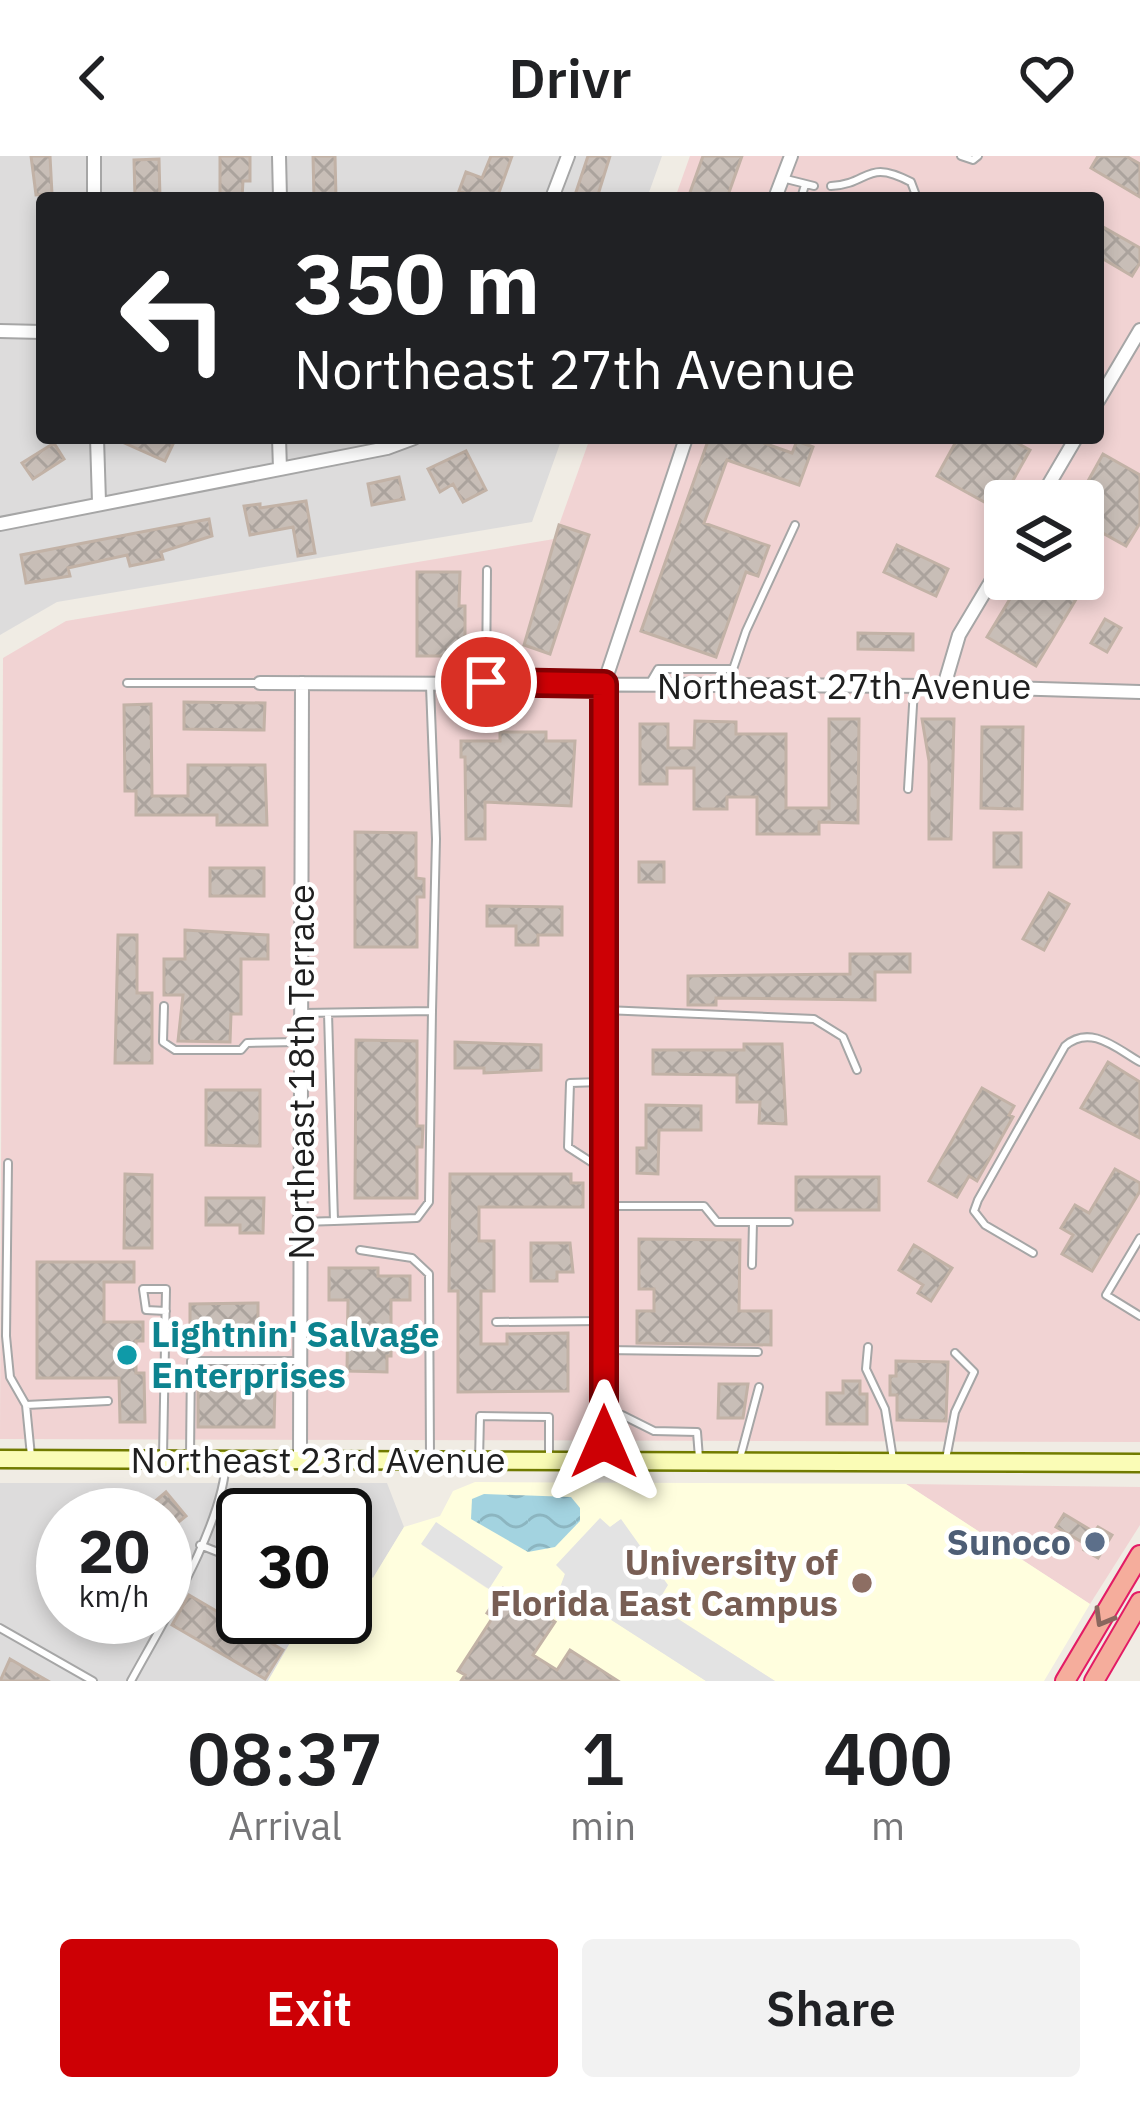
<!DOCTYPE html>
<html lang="en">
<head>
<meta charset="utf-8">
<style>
  body { margin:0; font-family:"IBM Plex Sans",sans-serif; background:#f2f2f2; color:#202124; height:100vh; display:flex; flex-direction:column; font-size:45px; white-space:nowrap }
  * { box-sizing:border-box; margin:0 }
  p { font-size:39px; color:#757577 }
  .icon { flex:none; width:66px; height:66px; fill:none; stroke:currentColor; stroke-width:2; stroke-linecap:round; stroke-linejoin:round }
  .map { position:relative; height:1525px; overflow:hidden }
  .details { display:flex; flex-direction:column; background:#fff; flex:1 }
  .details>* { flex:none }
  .hud { position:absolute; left:36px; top:36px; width:1068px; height:252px; border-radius:12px; box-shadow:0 6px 18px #0003; background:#202124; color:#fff; overflow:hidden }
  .controls { position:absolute; left:984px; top:324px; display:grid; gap:24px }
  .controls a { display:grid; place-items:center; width:120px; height:120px; border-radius:12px; background:#fff; box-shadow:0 6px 18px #0003; font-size:60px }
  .speed { position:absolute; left:36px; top:1332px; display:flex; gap:24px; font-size:60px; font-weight:700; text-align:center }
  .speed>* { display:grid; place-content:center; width:156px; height:156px; border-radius:50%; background:#fff; box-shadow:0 6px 18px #0003; line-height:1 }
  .speed small { font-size:30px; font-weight:400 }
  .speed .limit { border:6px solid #111; border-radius:18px; background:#fff; color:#111 }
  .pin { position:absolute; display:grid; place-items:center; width:102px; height:102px; color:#fff; margin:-51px; border:6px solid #fff; border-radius:50%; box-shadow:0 3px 12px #0007 }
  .me { position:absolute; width:132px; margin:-66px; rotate:0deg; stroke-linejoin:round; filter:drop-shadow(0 0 9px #0008) }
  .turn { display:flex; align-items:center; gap:42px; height:252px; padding:0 60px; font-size:54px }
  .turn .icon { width:156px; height:156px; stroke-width:2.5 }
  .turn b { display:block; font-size:84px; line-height:102px }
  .eta { display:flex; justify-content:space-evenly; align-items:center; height:204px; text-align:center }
  .eta b { font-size:72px; font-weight:600; line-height:84px }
  .action { display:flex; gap:24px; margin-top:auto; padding:24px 60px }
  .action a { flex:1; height:138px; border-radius:12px; background:#cd0005; color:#fff; font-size:48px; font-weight:600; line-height:138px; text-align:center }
  .action a+a { background:#f2f2f2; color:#202124 }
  header { display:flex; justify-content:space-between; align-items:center; height:156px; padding:0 60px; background:#fff; font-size:54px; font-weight:600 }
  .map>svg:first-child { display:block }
</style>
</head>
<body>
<header><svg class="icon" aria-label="back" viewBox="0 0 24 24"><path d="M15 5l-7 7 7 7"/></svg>Drivr<svg class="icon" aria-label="heart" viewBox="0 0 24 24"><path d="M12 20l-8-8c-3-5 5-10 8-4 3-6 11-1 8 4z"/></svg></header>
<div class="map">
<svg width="1140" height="1525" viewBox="0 0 1140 1525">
  <defs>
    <pattern id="water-waves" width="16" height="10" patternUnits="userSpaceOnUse" patternTransform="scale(3)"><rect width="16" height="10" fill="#a3d3e0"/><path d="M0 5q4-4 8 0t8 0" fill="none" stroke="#8cb5c0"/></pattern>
    <pattern id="building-cross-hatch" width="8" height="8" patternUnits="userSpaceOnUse" patternTransform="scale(3)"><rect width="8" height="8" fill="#c8beb7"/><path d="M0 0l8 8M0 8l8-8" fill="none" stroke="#aba39d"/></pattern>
  </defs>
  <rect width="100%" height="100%" fill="#f0ece4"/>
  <path fill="#dddcdc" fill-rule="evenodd" d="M0 0H662L647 42H42V282H562L532 366 57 446 0 479Z
    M0 1327H387L404 1371 373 1422 345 1406V1359H243V1461H305L268 1525H0ZM63 1359H165V1461H63Z"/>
  <path fill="#f1d3d3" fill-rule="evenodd" d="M690 0H1140V1286L0 1283 3 502 66 465 554 383 590 282H1098V42H675ZM1005 345H1083V423H1005Z
    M906 1328 1140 1331V1369L1090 1448Z"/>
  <path fill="#fffede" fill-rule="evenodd" d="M475 1326 906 1328 1090 1448 1044 1525H775L655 1448 620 1364 557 1409 565 1418 561 1431 706 1525H526L539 1503 488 1470 458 1515 465 1519 461 1525H268L305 1461H345V1406L373 1422 404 1371 440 1360 453 1335ZM436 1367H437L488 1433 422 1389Z"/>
  <path fill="#e3e3e3" d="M600 1362 610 1371 621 1363 668 1429 656 1449 775 1525H706L560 1431 565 1418 556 1409Z
    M436 1366 503 1411 489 1433 421 1388Z"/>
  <path fill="url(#water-waves)" d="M484 1338 571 1341 580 1352V1365L555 1391 528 1396 471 1363 472 1343Z"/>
  <path fill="url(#building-cross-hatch)" stroke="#c2b2a6" stroke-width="3" d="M31 0H50L52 38 36 39Z
    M220 0H250V25H243L242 42H220Z
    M313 0H335L336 42H314Z
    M491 0H512L497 42H477L459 35 466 16 482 22Z
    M588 0H610L597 42H574Z
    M703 0H742L727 42H688Z
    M1098 0H1126L1140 8V41L1091 12Z
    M159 3 160 42H135L134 4Z
    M1098 68 1140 92V107L1132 120 1098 100Z
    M113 282H165L174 286 165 305Z
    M709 282H750L792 297 797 285 813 291 799 329 727 304 704 367 769 390 758 420 746 416 716 501 641 475Z
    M958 282H1008L1030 294 997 353 937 320Z
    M54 287 64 303 33 323 22 307Z
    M466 295 486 334 463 346 453 328 440 336 428 313Z
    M1103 298 1140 319V367L1126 390 1083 366V345H1067L1076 330 1083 334Z
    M399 321 404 343 372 349 368 328Z
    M306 345 315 397 298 400 293 371 250 379 244 350 260 348V352Z
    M209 363 212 380 161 396 163 403 130 410 127 399 68 412 70 420 26 427 21 399Z
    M559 369 589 379 550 498 524 489Z
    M897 389 948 413 936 440 884 416Z
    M417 416H460L459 450H465V500H417Z
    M1022 423H1049L1078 440 1036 510 987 481Z
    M1105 463 1121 472 1107 496 1091 487Z
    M858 477 913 478V494L858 493Z
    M184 546 265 547 264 574 184 573Z
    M151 548 152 640H188V609H265L267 669H217V659H136V635H125L124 549Z
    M829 563H859L858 667 819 666V678H757V641H727V653H694V612H667V628H640V568H668V592H694L695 565 736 566V578H786V652H829Z
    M922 563H954L951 683H929V605Z
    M982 571H1023L1022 653 981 652Z
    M500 576H546V585H575L571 650 485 646V683H466L465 601H461V585H500Z
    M355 676 416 677V722L424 723V741H417V791H355Z
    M994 677H1021V711H994Z
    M639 706H664V726H639Z
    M210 712H264V740H210Z
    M1049 737 1069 748 1044 794 1023 783Z
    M487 750 562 751V779H538V789H516V770H487Z
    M185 774 268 779V803H241V858H231L230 886 178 885 183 839H164V803H185Z
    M118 779H137V837H152V907H115Z
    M850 798H910V816H875V844L716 842V849H688V820L850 818Z
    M356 884 417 885V970H423L422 991H417V1042H355Z
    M455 886 541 889V914L484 917V912H455Z
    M744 888H782L786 968 759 967 760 946H737V919L653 918V894H744Z
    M1108 906 1140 926V982L1081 952Z
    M982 932 1014 950 1009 959 1013 961 977 1025 969 1020 957 1041 929 1025Z
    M206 934H260V990L206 989Z
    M646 949 701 950V974H659L658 1018 637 1017V992H646Z
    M1115 1013 1140 1027V1035L1092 1115 1062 1098 1073 1079 1061 1072 1075 1049 1089 1057Z
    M125 1018 152 1019V1092H124Z
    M450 1018H571V1027H583V1051H479V1085H494V1135H481V1188H507V1178L568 1177V1235L458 1236V1135H449Z
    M796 1021H879V1054H796Z
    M206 1042H264L263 1077H240V1069H206Z
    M639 1083 740 1084 739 1155H771V1189L637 1187V1155H654V1133H639Z
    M531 1087H570L573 1116H557V1125H531Z
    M914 1089 952 1112 931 1145 918 1137 923 1129 899 1114Z
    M37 1106H134V1126H104V1166H143V1185H136V1217H144L145 1266H120L119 1222H37Z
    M329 1112H378V1120H410V1144H391V1200H387V1216L347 1215 348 1144H329Z
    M258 1147V1181H190V1148Z
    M896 1205 948 1206 946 1265 897 1264V1239H890V1220H896Z
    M843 1225H860V1238H867V1268H827V1237H843Z
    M719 1228H748L743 1262H718Z
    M198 1230 275 1231 274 1271H198Z
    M251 1334 262 1338 264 1334 288 1338 290 1334 301 1338 302 1334 314 1339 306 1359H242Z
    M346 1335 364 1345 345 1380V1359H333Z
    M166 1336 186 1360 165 1377V1359H139Z
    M1064 1358 1094 1376 1098 1371 1112 1379 1098 1402 1084 1394 1087 1389 1056 1371Z
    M503 1432 555 1466 533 1499 557 1514 570 1494 618 1525H461L465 1519 458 1515 493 1461 487 1457Z
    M189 1439 283 1494 265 1523 172 1469Z
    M10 1503 48 1525H0Z"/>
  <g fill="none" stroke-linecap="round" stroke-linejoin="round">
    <g stroke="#a6a6a6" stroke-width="10">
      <path id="service" d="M961 0 973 4 978 0
        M786 23 814 30
        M831 30C870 28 866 2 911 26L917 42
        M801 42 805 29
        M651 525 658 513H732
        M486 526 487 414
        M127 527H260
        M728 528 746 475 795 369
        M908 633 914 533
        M164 850 163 886 175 894H241L247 887 299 886
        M605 854 814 863 843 881 857 914
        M303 857 432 855 436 683 430 530
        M601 926 570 927 568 991 602 1013
        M8 1007 6 1180 10 1221 26 1249 108 1245
        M605 1050H704L717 1066H789
        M334 1065 417 1062 429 1046 432 855
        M301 1066 334 1065 328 857
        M1140 1082 1106 1139 1140 1160
        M360 1094 412 1102 429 1118 430 1302
        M1033 1097 985 1069 974 1055 978 1044 1065 890C1090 868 1116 892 1140 906
        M752 1109 753 1066
        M496 1166 601 1165
        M868 1191 866 1213 885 1253 893 1303
        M604 1194 758 1196
        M26 1249 31 1300
        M605 1258 622 1259 654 1275 697 1276 699 1302
        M163 1300 166 1133H143L146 1154 166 1155
        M190 1300 191 1205H298
        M740 1302 759 1231
        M946 1303 955 1256 974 1216 955 1197
        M479 1305 480 1260 549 1261V1302
        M200 1389 243 1406
        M0 1472 93 1525
        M131 1525C162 1468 224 1368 226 1304"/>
    </g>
    <g stroke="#a6a6a6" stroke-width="16">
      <path id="minor" d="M279 0 280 42
        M94 42V0
        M552 42 568 0
        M775 42 791 0
        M0 175 42 176
        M1098 245 1140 174
        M97 282 99 346
        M279 282 280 313
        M1039 345 1076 282
        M0 368 387 292 414 282
        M260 527 944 530 1140 536
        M944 530 959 479 1005 402
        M300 1304 302 527
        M604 1306V528L686 282"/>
    </g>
    <g stroke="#717b00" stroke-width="21">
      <path id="secondary" d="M0 1303 1140 1307"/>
    </g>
    <g stroke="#e31c65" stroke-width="22">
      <path id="trunk" d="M1065 1525 1140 1399
        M1094 1525 1140 1446"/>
    </g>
    <use href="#service" stroke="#fff" stroke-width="6"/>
    <use href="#minor" stroke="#fff" stroke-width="12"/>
    <use href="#secondary" stroke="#fafcb6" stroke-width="16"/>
    <use href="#trunk" stroke="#f5ad9c" stroke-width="18"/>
  </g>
  <defs><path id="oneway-chevron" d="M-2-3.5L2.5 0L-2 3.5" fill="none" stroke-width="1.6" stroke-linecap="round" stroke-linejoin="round" transform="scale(3)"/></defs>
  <use stroke="#8a665e" href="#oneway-chevron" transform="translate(1103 1462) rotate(120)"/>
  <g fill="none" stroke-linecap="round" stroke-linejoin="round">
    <g stroke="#850003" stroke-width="30">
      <path id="route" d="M486 526 604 528V1286"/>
    </g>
    <use href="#route" stroke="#cd0005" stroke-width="21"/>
  </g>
  <circle fill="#0f9aa8" stroke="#fff" stroke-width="4.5" cx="127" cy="1199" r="12"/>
  <circle fill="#5c6f8a" stroke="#fff" stroke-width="4.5" cx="1095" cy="1386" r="12"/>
  <circle fill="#8d6e63" stroke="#fff" stroke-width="4.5" cx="862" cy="1427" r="12"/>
  <g text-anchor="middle" stroke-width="9" stroke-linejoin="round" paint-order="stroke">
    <g font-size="36" fill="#1f1f1f" stroke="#fff">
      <text x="844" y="543">Northeast 27th Avenue</text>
      <text transform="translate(301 916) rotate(-90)" y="13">Northeast 18th Terrace</text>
      <text x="318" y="1317">Northeast 23rd Avenue</text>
    </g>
    <g font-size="36" font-weight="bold" fill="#0d838f" stroke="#fff" text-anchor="start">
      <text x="151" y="1191">Lightnin' Salvage<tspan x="151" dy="41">Enterprises</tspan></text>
    </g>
    <g font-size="36" font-weight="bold" fill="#4e5e75" stroke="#fff" text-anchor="end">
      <text x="1071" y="1399">Sunoco</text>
    </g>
    <g font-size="36" font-weight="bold" fill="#785e54" stroke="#fff" text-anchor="end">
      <text x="838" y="1419">University of<tspan x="838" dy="41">Florida East Campus</tspan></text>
    </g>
  </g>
</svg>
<div class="controls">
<a><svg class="icon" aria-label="layers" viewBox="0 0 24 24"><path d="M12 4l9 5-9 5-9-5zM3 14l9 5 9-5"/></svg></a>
</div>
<div class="speed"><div>20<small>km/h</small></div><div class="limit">30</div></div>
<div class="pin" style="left:486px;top:526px;background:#d93025"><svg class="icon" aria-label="arrive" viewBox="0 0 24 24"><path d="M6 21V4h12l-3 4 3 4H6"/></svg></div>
<svg class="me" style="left:604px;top:1286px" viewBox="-20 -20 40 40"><path d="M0-17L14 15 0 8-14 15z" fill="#cd0005" stroke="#fff" stroke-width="4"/></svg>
<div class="hud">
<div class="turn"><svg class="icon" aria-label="left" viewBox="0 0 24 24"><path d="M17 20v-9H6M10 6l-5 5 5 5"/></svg><div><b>350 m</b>Northeast 27th Avenue</div></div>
</div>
</div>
<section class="details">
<div class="eta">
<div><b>08:37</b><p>Arrival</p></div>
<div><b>1</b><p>min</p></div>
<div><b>400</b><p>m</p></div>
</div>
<div class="action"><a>Exit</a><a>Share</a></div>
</section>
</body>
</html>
